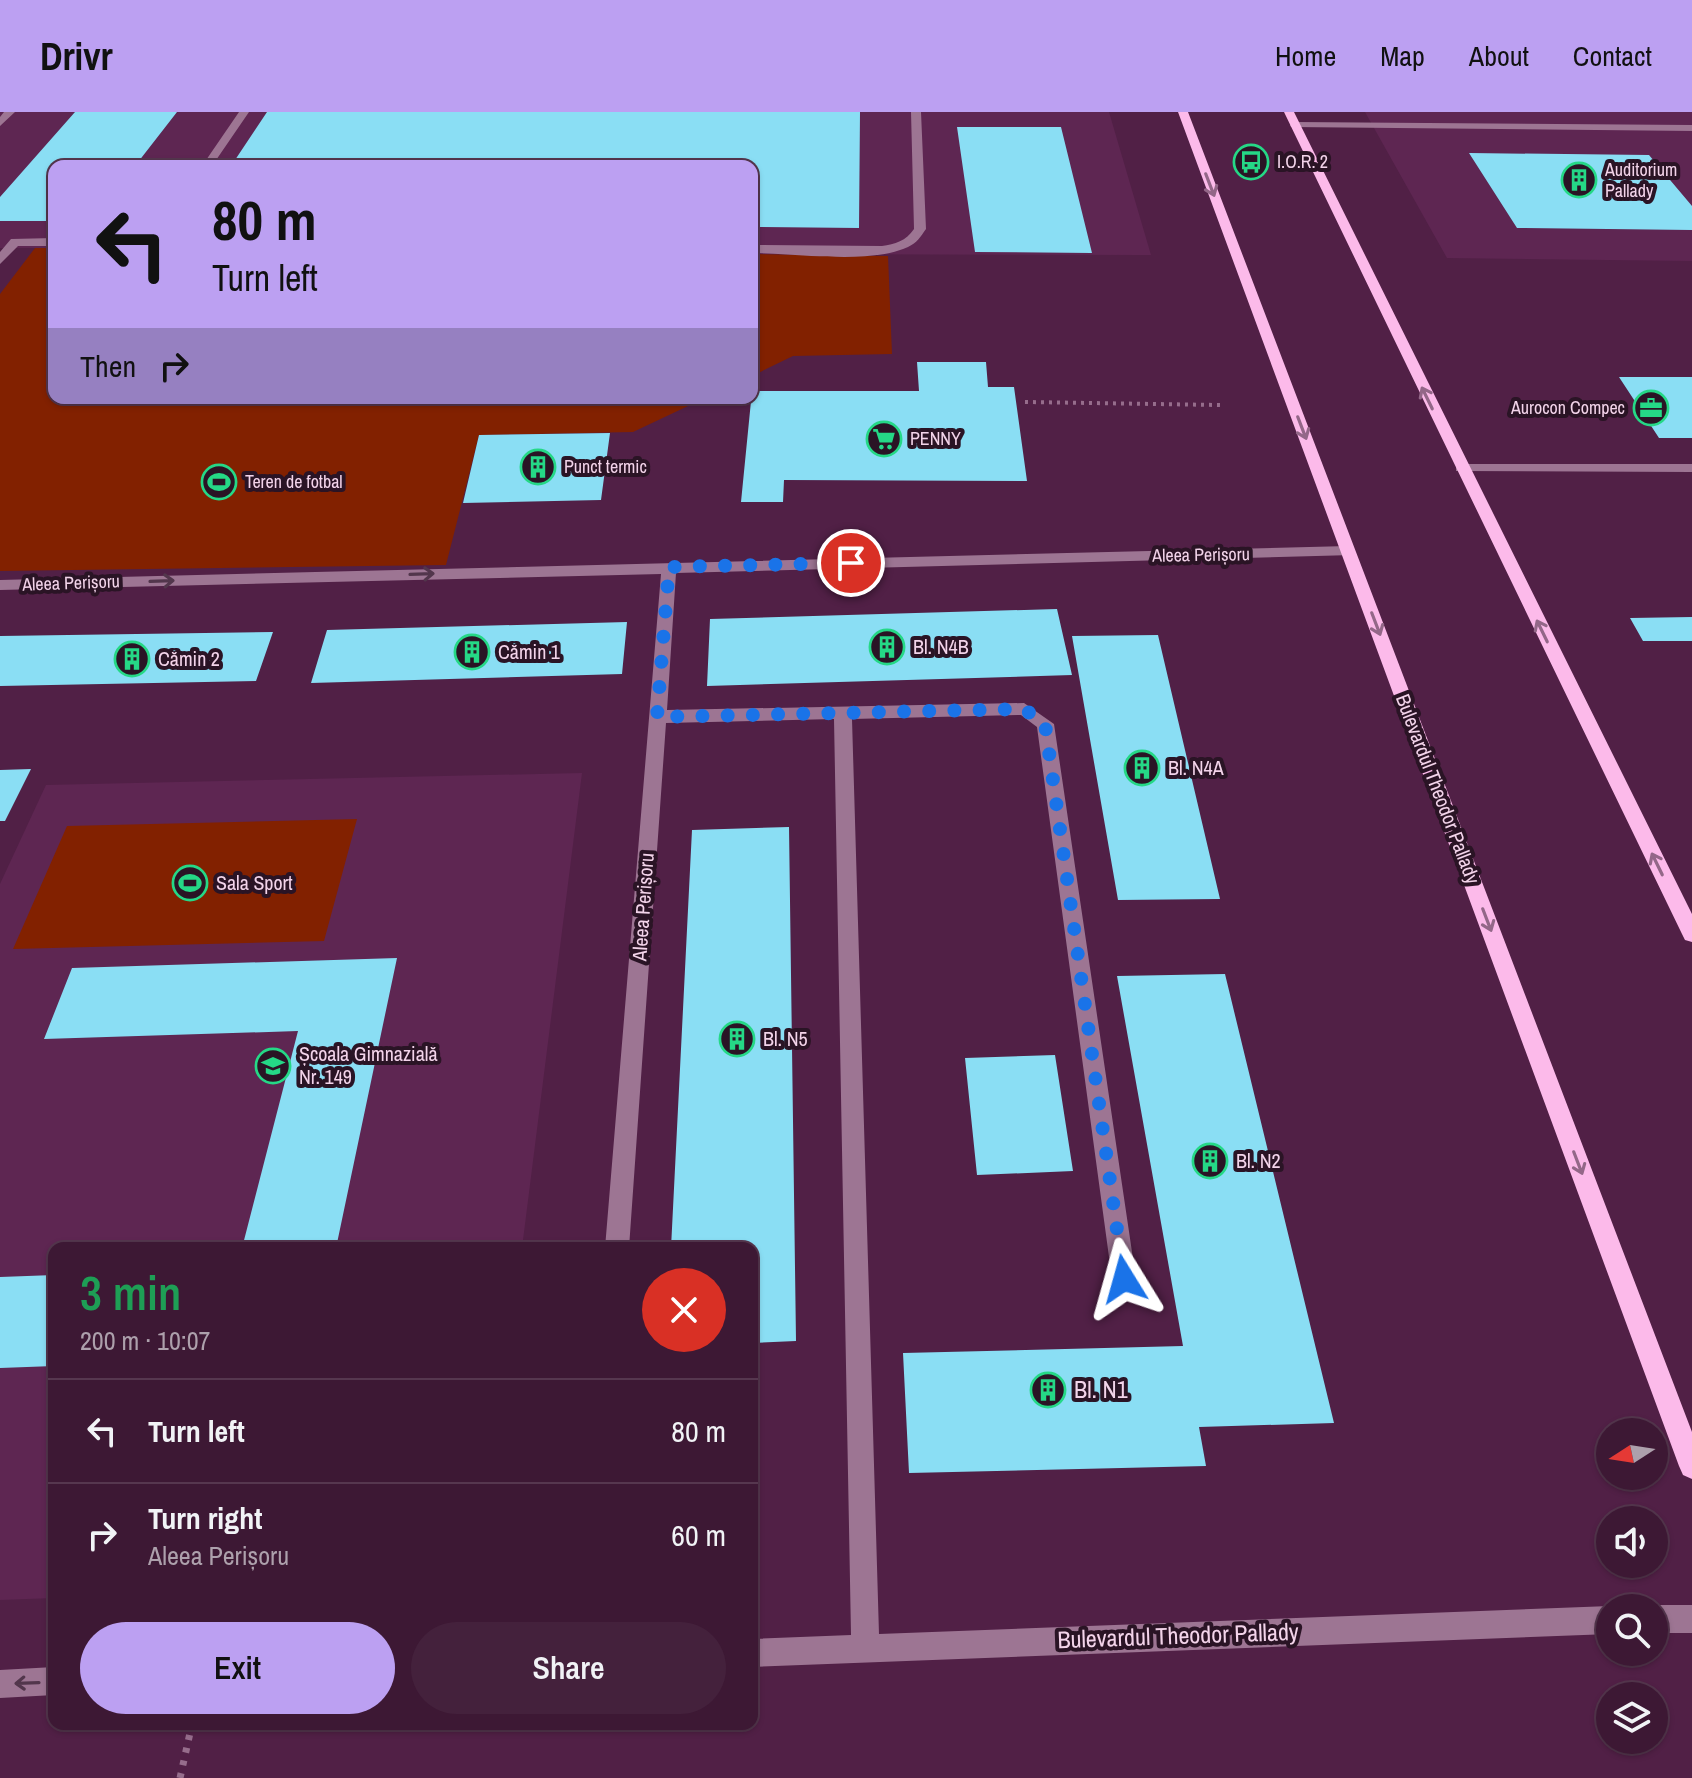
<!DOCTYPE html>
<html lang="en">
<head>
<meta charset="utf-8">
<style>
  body { margin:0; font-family:"Archivo Narrow",sans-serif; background:#44213c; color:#f1f3f6; height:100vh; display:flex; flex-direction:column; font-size:30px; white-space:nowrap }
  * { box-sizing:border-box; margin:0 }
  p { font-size:26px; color:#ada0ac }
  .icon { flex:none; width:44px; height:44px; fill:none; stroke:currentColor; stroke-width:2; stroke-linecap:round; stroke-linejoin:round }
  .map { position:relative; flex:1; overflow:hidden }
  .panel { position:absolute; left:48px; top:1130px; width:710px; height:488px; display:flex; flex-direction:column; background:#3d1834; border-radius:16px; box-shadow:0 2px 6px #0004,0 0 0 2px #56374f }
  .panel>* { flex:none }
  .hud { position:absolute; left:48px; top:48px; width:710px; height:244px; border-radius:16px; box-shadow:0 2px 6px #0004,0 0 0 2px #56374f; background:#bca0f2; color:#111; overflow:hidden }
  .needle { width:52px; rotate:258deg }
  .tools { position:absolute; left:1596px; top:1306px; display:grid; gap:16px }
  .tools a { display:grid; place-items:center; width:72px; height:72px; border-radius:50%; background:#3d1834; box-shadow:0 2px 6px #0004,0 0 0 2px #56374f; font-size:40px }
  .pin { position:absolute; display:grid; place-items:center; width:68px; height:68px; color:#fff; margin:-34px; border:4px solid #fff; border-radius:50%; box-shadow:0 2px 8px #0007 }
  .me { position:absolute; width:88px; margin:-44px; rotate:352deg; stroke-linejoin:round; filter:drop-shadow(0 0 6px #0008) }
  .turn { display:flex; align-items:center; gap:28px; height:168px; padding:0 32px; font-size:36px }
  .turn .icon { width:104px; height:104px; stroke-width:2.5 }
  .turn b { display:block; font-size:56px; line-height:68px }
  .then { display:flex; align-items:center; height:76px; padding:0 32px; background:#0003; gap:16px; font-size:30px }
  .round { display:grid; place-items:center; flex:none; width:84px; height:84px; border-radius:42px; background:#44213c }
  .summary { display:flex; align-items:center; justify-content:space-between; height:136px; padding:0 32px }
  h1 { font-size:48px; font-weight:600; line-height:60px; color:#1e9e55 }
  .cta { display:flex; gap:16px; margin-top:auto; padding:16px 32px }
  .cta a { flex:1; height:92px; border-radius:48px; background:#bca0f2; color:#111; font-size:32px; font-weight:600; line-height:92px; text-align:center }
  .cta a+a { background:#44213c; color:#f1f3f6 }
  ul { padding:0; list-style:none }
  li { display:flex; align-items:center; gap:24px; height:104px; padding:0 32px; border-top:2px solid #56374f }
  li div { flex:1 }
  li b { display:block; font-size:30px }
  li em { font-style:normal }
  header { display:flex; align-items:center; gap:48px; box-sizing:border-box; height:112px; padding:0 40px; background:#bca0f2; color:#111 }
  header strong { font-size:38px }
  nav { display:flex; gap:44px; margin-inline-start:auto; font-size:28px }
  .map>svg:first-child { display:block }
</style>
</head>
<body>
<header>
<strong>Drivr</strong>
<nav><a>Home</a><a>Map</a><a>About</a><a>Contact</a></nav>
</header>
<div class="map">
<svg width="1692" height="1666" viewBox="0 0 1692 1666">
  <rect width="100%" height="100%" fill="#512046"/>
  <path fill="#5e2652" d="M0 0H1109L1151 143 752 142V54H54V136H0Z
    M1365 0H1692V149L1447 146Z
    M582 661 522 1136H54V1486L0 1488V772L46 673Z"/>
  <path fill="#822100" d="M35 136H54V286H705L633 320 479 323 446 453 0 459V182Z
    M752 142 888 144 892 242 793 244 752 264Z
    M357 707 324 829 13 837 67 714Z"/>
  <path fill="#8adef4" d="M75 0H177L135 54H54V109H0V85Z
    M267 0H860L859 116 752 115V54H231Z
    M957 15H1061L1092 141 975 140Z
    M1469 41 1649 43 1692 94V118L1517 116Z
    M917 250H986L988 275H1014L1027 369 784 368 783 390H741L752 279H919Z
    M1619 265H1692V326H1659Z
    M610 321 601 388 463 391 479 323Z
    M1057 497 1072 563 707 574 710 507Z
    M1692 505V529H1643L1630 506Z
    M627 510 622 562 311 571 327 518Z
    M273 520 256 569 0 574V524Z
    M1158 523 1220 787 1118 788 1072 524Z
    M31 657 5 709H0V658Z
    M789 715 796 1229 752 1231V1136H671L692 718Z
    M397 846 336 1136H242L298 919 44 927 72 856Z
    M1225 862 1334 1311 1199 1315 1206 1354 909 1361 903 1241 1183 1234 1117 864Z
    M1055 943 1073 1059 977 1063 965 946Z
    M54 1163V1254L0 1256V1165Z"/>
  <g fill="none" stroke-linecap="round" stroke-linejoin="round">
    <path stroke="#966d8c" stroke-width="4" stroke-dasharray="3 5" stroke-linecap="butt" d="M1025 290 1220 293"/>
    <path stroke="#966d8c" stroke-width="7" stroke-dasharray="5 8" stroke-linecap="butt" d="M180 1666 192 1612"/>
    <path fill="#9d7593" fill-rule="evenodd" d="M4 0H15L0 14V5Z
      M239 0H249L212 54H202Z
      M911 0H921L926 117C921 124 917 131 908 135 869 153 796 141 752 141V133L882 134C895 132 906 129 914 117Z
      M1295 10 1692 13V19L1291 15 1290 13Z
      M54 126V134H18L0 152V140L11 127Z
      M1461 352H1692V360L1456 359V353Z
      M1348 434 1353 435V443L676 461 667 598 1024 591 1054 612 1136 1167 1132 1175 1124 1179 1116 1175 1112 1167 1037 615 1021 603 852 607 879 1522 1610 1494 1615 1496H1610V1522L752 1555V1527L851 1523 834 607 666 611 629 1136H605L661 462 0 478V468Z
      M1654 1493H1692V1521H1654V1496H1647Z
      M54 1555V1583L0 1586V1558Z"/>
    <path fill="#fcbaea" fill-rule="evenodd" d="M1178 0H1188L1692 1320V1367L1683 1363 1679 1354Z
      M1284 0H1294L1692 802V830L1685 828 1682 822Z"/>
  </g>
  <defs><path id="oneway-shaft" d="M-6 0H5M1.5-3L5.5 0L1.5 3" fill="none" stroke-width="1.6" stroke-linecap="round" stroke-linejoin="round" transform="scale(2)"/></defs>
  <g stroke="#936788">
    <use href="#oneway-shaft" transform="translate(1210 73) rotate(69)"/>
    <use href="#oneway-shaft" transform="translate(1427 286) rotate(-116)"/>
    <use href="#oneway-shaft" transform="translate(1302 316) rotate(69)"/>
    <use href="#oneway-shaft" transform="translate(1376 512) rotate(69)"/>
    <use href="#oneway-shaft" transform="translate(1542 519) rotate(-116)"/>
    <use href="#oneway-shaft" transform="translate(1657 752) rotate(-116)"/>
    <use href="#oneway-shaft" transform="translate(1487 808) rotate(69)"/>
    <use href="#oneway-shaft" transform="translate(1578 1051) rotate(69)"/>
  </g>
  <g stroke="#52364c">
    <use href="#oneway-shaft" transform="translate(422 462) rotate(-2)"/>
    <use href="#oneway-shaft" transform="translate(162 469) rotate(-2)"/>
    <use href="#oneway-shaft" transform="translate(27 1571) rotate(178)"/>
  </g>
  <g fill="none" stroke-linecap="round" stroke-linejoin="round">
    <path stroke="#1a73e8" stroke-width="14" stroke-dasharray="0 25.2" d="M851 451 669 455 657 605 1024 597 1045 612 1124 1167"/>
  </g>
  <defs>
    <g id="bus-ring" transform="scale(1.8)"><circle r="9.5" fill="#2a1425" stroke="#25d886" stroke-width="1.5"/><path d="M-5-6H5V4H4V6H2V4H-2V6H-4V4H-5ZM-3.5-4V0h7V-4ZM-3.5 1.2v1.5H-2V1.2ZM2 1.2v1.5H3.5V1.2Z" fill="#25d886"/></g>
    <g id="building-ring" transform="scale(1.8)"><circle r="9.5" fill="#2a1425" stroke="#25d886" stroke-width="1.5"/><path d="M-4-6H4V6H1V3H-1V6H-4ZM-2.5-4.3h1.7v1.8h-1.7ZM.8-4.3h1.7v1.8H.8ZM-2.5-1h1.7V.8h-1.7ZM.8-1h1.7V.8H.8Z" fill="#25d886"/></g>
    <g id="office-ring" transform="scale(1.8)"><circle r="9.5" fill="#2a1425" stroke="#25d886" stroke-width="1.5"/><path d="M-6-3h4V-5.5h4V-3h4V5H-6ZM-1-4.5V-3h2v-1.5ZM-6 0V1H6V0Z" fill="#25d886"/></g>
    <g id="supermarket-ring" transform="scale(1.8)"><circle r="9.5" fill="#2a1425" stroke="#25d886" stroke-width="1.5"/><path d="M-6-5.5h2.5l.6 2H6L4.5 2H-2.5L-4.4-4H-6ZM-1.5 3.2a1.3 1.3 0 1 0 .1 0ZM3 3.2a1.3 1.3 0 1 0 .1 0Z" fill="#25d886"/></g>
    <g id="stadium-ring" transform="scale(1.8)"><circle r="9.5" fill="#2a1425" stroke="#25d886" stroke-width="1.5"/><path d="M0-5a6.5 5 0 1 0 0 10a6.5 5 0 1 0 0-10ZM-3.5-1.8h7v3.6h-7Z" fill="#25d886"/></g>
    <g id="school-ring" transform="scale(1.8)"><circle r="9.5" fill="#2a1425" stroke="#25d886" stroke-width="1.5"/><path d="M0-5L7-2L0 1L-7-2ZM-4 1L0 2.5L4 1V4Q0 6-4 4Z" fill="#25d886"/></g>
  </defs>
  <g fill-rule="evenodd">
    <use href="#bus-ring" x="1251" y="50"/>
    <use href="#building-ring" x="1579" y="68"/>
    <use href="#office-ring" x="1651" y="296"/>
    <use href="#supermarket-ring" x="884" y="327"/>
    <use href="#building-ring" x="538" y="355"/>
    <use href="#stadium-ring" x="219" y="370"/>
    <use href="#building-ring" x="887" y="535"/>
    <use href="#building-ring" x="472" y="540"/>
    <use href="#building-ring" x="132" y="547"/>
    <use href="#building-ring" x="1142" y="656"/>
    <use href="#stadium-ring" x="190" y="771"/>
    <use href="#building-ring" x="737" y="927"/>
    <use href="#school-ring" x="273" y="954"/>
    <use href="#building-ring" x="1210" y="1049"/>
    <use href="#building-ring" x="1048" y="1278"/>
  </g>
  <g text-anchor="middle" stroke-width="8" stroke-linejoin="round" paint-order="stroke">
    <g font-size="18" fill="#f3d4ea" stroke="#2a1425" text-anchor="start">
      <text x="1277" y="56">I.O.R. 2</text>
      <text x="1605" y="64">Auditorium<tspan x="1605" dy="21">Pallady</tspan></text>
      <text x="1625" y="302" text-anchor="end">Aurocon Compec</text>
      <text x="910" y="333">PENNY</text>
      <text x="564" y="361">Punct termic</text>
      <text x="245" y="376">Teren de fotbal</text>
    </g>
    <g font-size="18" fill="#f3d4ea" stroke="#2a1425">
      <text transform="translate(1201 443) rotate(-1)" y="6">Aleea Perișoru</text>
      <text transform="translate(71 471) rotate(-2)" y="6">Aleea Perișoru</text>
    </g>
    <g font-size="20" fill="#f3d4ea" stroke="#2a1425" text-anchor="start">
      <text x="913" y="542">Bl. N4B</text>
      <text x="498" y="547">Cămin 1</text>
      <text x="158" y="554">Cămin 2</text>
      <text x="1168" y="663">Bl. N4A</text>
      <text x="216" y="778">Sala Sport</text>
      <text x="763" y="934">Bl. N5</text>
      <text x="299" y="949">Școala Gimnazială<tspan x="299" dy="23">Nr. 149</tspan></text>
      <text x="1236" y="1056">Bl. N2</text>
    </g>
    <g font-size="20" fill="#f3d4ea" stroke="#2a1425">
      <text transform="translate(1438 677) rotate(69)" y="7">Bulevardul Theodor Pallady</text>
      <text transform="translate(643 795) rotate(-86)" y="7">Aleea Perișoru</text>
    </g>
    <g font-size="24" fill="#f3d4ea" stroke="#2a1425" text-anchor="start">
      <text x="1074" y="1286">Bl. N1</text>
    </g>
    <g font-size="24" fill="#f3d4ea" stroke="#2a1425">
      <text transform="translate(1178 1524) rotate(-2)" y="8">Bulevardul Theodor Pallady</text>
    </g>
  </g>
</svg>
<div class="tools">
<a><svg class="needle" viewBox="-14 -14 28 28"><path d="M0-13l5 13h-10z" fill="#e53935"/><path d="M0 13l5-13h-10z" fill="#ada0ac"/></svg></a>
<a><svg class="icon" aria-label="sound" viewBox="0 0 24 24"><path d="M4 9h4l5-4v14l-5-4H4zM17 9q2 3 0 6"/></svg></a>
<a><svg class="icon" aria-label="search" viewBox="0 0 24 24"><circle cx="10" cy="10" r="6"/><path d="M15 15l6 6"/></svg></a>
<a><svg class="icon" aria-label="layers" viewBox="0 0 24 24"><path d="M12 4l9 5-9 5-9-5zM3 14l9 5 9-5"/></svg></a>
</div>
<div class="pin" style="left:851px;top:451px;background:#d93025"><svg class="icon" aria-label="arrive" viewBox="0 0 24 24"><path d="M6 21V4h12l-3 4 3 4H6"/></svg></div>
<svg class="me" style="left:1124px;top:1167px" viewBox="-20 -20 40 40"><path d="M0-17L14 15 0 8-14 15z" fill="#1a73e8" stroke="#fff" stroke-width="4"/></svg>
<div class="hud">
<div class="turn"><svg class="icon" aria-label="left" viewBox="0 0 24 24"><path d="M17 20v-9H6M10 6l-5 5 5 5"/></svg><div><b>80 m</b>Turn left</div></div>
<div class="then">Then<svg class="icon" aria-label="right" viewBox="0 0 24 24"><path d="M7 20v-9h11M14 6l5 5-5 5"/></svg></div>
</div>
<section class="panel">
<div class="summary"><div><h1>3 min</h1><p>200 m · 10:07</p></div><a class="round" style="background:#d93025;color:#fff"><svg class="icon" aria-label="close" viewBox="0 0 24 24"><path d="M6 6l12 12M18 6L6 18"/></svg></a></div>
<ul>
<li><svg class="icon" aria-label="left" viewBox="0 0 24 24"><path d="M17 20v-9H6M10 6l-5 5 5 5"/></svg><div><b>Turn left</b></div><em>80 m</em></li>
<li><svg class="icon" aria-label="right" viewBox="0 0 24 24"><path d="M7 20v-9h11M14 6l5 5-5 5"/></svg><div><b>Turn right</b><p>Aleea Perișoru</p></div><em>60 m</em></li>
</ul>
<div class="cta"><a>Exit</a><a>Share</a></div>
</section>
</div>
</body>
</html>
